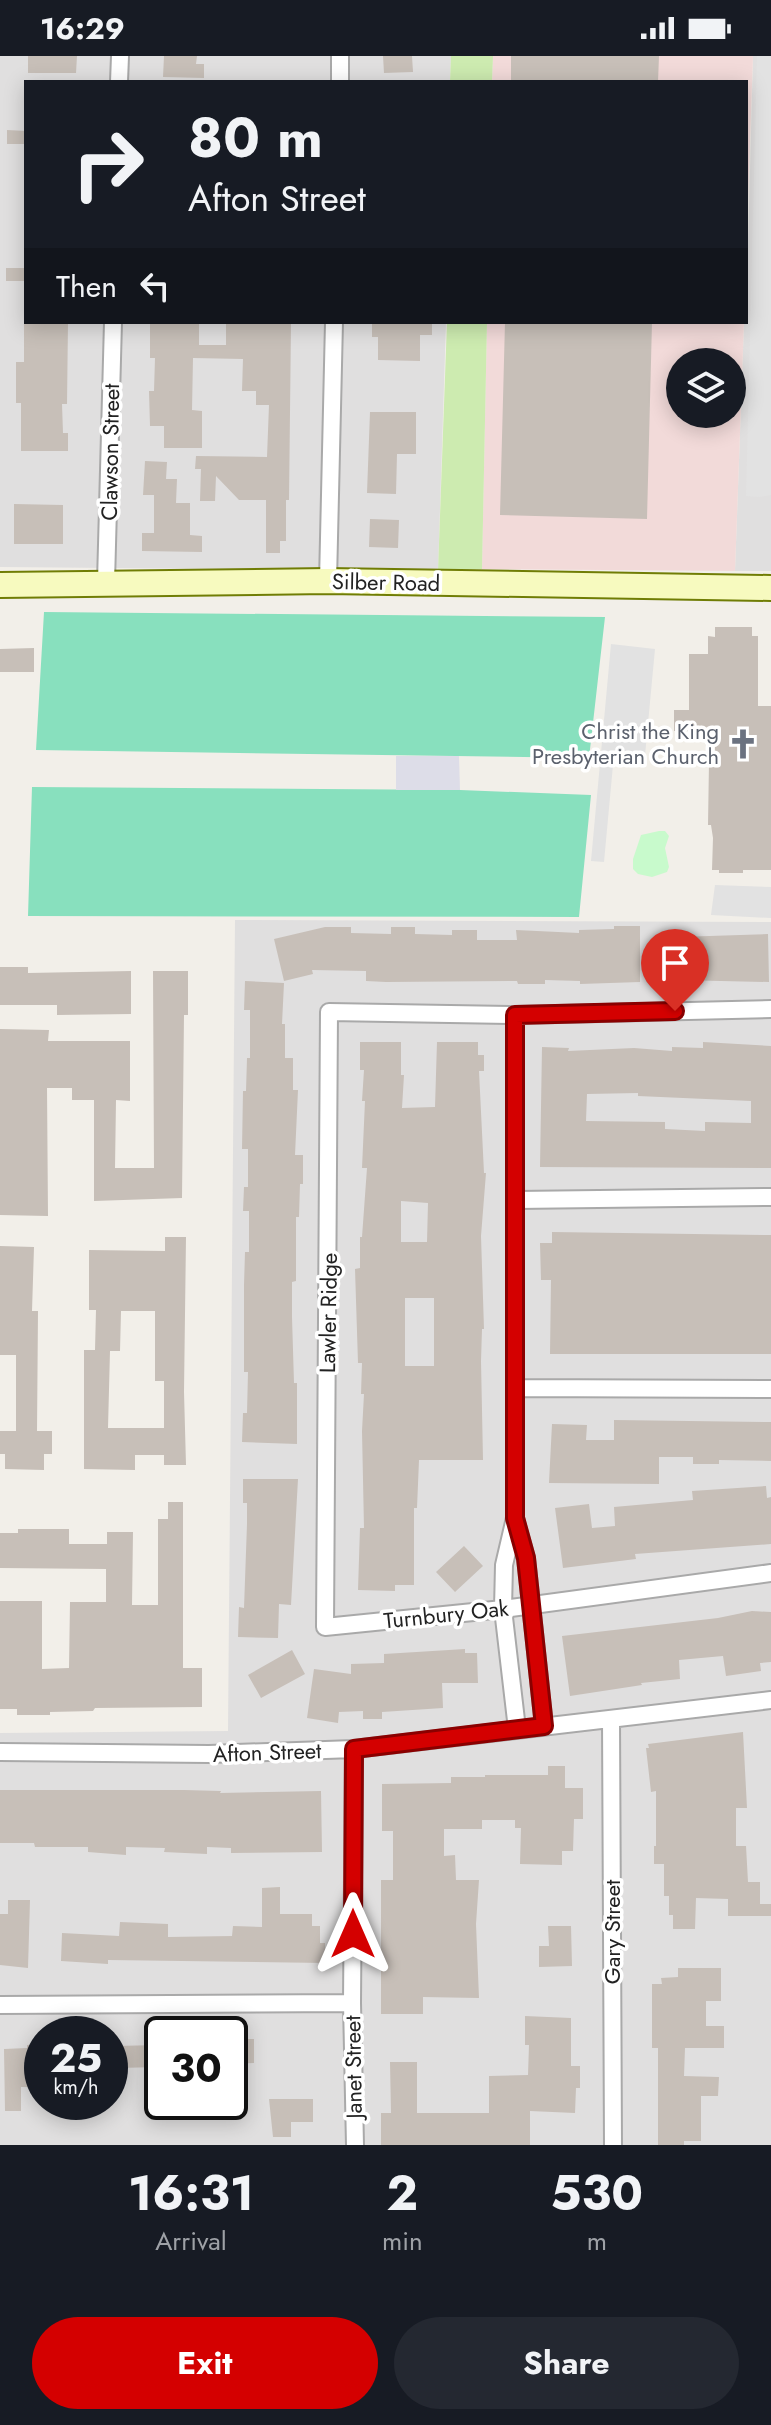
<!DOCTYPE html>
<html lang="en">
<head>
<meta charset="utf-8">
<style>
  body { margin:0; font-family:Jost,sans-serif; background:#242831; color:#f1f3f6; height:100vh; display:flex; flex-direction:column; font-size:30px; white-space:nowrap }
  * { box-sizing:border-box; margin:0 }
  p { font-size:26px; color:#9ea1a6 }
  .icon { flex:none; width:44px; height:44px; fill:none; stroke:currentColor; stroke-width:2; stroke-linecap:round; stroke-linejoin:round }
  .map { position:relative; height:2089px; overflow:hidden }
  .sheet { display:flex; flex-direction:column; background:#171b24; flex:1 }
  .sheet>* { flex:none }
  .top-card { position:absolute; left:24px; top:24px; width:724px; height:244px; border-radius:0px; box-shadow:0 4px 20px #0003; background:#171b24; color:#f1f3f6; overflow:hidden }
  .fabs { position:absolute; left:666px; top:292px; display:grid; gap:16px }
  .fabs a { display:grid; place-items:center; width:80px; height:80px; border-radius:50%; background:#171b24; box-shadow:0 4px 20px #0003; font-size:40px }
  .speed { position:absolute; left:24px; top:1960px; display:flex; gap:16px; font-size:40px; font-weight:700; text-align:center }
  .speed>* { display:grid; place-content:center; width:104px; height:104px; border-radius:50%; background:#171b24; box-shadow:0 4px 20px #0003; line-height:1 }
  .speed small { font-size:20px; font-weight:400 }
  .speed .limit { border:4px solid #111; border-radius:12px; background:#fff; color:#111 }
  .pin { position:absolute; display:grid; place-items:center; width:68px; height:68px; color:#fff; margin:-82px -34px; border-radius:50% 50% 50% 0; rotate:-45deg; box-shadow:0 0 8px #0007 }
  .pin .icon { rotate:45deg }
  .me { position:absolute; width:88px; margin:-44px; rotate:0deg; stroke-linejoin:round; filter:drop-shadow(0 0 6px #0008) }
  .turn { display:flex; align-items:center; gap:28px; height:168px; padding:0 32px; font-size:36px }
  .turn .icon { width:104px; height:104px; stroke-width:2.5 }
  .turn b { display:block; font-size:56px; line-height:68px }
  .then { display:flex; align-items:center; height:76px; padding:0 32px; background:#0003; gap:16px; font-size:30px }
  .eta { display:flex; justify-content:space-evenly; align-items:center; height:136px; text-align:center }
  .eta b { font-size:48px; font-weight:700; line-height:56px }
  .cta { display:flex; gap:16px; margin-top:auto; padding:16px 32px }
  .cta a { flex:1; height:92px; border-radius:48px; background:#d40000; color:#fff; font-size:32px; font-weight:700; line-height:92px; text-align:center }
  .cta a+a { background:#242831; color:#f1f3f6 }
  .status { display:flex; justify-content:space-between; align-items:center; height:56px; padding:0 40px; background:#171b24; direction:ltr }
  .status svg { height:22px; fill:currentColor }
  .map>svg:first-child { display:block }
</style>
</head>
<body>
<div class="status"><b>16:29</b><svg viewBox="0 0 49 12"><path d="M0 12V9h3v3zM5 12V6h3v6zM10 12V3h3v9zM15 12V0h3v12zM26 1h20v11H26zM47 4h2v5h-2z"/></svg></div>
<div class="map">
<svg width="771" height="2089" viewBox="0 0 771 2089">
  <rect width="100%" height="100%" fill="#f2efe9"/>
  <path fill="#e0dfdf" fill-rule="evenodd" d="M0 0H451L450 26H26V266H446L438 515 0 511Z
    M753 0H771V515H735L744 266H746Z
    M235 864 771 866V2089H0V1677L228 1675ZM42 1978H110V2046H42ZM162 1978H230V2046H162Z"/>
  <path fill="#f2dad9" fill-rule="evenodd" d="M493 0H753L746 198V26H492Z
    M487 266H744L735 515 482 513ZM680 306H732V358H680Z"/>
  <path fill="#cdebb0" d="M451 0H493L492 26H450Z
    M447 266H487L482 513 438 515Z"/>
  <path fill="#c8facc" d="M659 775H665L669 780 665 792 669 811 667 816 652 821 638 818 633 813V803L641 779Z"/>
  <path fill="#88e0be" d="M44 556 605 561 589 702 36 694Z
    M32 731 460 734 591 739 579 861 28 860Z"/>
  <path fill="#e2e2e2" d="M757 0H771V439L759 441 746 440Z
    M611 588 655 593 644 710 613 709 604 806 591 805Z
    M715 829 771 831V862L711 859Z"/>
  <path fill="#dddde8" d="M396 700H459L460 734H396Z"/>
  <path fill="#c7bfb8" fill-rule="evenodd" d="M28 0H77L76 17H28Z
    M164 0H197L196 8H204V22L163 21Z
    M383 0H412L413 16 384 17Z
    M511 0H659L658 26H511Z
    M7 74 26 75V88H7Z
    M6 212H26V225H6Z
    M24 266H68L67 348H62L63 377H68V395H21V347H16V306H24Z
    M150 266H199V289H226V266L291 268 289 444H286V485H280V497H266V444H239L216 420 215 445H200L201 413H195L196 400 267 401 269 349H256V335H242L243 303 193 302 192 354 202 355V392H164V370H150L149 335H154L155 302H150Z
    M372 266H432V279H420V305L378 304V281H372Z
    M505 266H652L647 463 500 459Z
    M370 356H416V398H397L396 438 367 437Z
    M145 405 167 406 166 423H177L176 447H190V479L202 480V496L142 495V477H154V439H143Z
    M14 448 63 449V488H14Z
    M370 463 399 464 398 492 369 491Z
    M715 571H752V580H758V650H771V814H743V817H719V814H712L713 782 711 769H708L709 706H715V675H674V654H689V598H708V580L715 581Z
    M34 592V616H0V593Z
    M614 870H640V926L580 928V925L545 924V928H518L517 925 386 926 366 925V915L312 914 313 918 284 925 274 883 325 871H351V877L391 878V871H415V878L452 879V874H477V884H517L516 874 579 877V874L614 873Z
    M768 878 769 926 678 924V881Z
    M0 911H28V917L131 915V958L57 959V949H0Z
    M153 915H188V959H184L182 1142 94 1145V1044H72V1032H47L48 1160 0 1159V973L49 974 48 985H130V1045L116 1044 115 1112H154Z
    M245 925 284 927 282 968H285V1002H293V1034H298L295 1099H303V1128H300L299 1161H296V1225L292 1226V1261L294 1327H297V1388L242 1386 243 1357H247L248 1316H244V1229L245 1196H249V1155H243L244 1131H248V1093H242L243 1035H246L247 1002H250V954H244Z
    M360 986H401V1019H404L402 1052 435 1051 437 986H478V999H484V1015H479L484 1117H486L481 1180 484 1273H482L481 1305 483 1404H419L417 1452H414V1529H395V1535L358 1534 360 1472H364L362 1375 364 1338H361L362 1307H358L355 1213 360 1212V1181H362L367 1112H362L365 1045H362L364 1014H360ZM401 1145 428 1147 427 1186H401ZM405 1242H434V1310H405Z
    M703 986 771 990V1112L540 1111 542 991 569 992 568 995 634 992 672 995V991L703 992ZM638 1037V1040L751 1045V1067L705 1066V1075L665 1073V1066L586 1065 587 1038Z
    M552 1176 771 1179V1298H550L551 1224H541L540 1187H552Z
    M165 1181H186L184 1336 186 1409H164V1399H135V1414L84 1413V1294H95L96 1254H89V1194L165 1195ZM121 1255H155V1325H164V1372H108L110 1295H120Z
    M0 1190 34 1191 32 1255H38L37 1375H52V1398H44V1414L5 1413V1398H0V1375H16V1299H0Z
    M614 1364 771 1366V1405L719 1404V1408H693V1401H659V1428L549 1427 552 1368 587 1369 586 1384H614Z
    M243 1423H298L291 1549 279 1548 278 1582 238 1581 239 1551 244 1552 247 1468V1447H243Z
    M766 1430 767 1442 771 1441V1488L635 1498 636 1503 563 1512 555 1452 589 1448 592 1472 615 1470 614 1451 693 1444 692 1435Z
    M168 1446H183V1612H202V1651L95 1652 93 1655 50 1656V1659H17V1653H0V1545H42V1613L69 1612 70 1546H106V1513L0 1512V1477H18V1473H69V1488H107V1476H133L132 1549H158V1463H168Z
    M464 1490 483 1510 455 1536 436 1516Z
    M752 1555 771 1556V1606L760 1607 761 1615 726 1620 723 1600 679 1604 680 1623 641 1627 642 1629 570 1640 562 1580 718 1562Z
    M465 1593V1597H477L478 1627H442L443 1652 382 1656V1663H363V1655L339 1656 338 1667 307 1662 314 1613 351 1618V1608L384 1607V1598Z
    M292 1594 305 1618 261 1642 248 1619Z
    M743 1676 747 1752H736V1790H746L748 1826H760V1848H771V1860H728V1843L696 1842 695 1873H673V1859H669V1840H664V1808H654V1790H656V1735L651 1736 646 1692H649L648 1688Z
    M548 1710H565V1732H583V1763H574L573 1795H562V1809L520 1808 521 1772H515V1764H482V1773H444V1800L455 1799 456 1824H479L476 1868 479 1942 423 1941V1958H381V1824H393V1775H382V1728L451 1727V1721H485V1719H548Z
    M0 1734H184L221 1735 220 1737 321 1735 322 1796 231 1797V1792L207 1791V1798L185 1797 164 1796 165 1792 126 1791V1799L88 1796V1791H35L34 1787H0Z
    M280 1831V1858H312V1870H320V1887H325V1907L108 1904V1908L61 1905 62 1877 119 1880 120 1866 168 1868V1881L232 1880 233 1870 262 1871V1832Z
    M8 1844H30L28 1912 0 1909V1858H8Z
    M548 1870H571L572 1910 539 1911V1890H549Z
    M678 1912H721V1945H706V1970H724V1992H685L684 2020 719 2021 718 2040H701V2085H684V2089H658V1992H652V1928H662L661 1922 678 1921Z
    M525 1960 571 1962V2010H580V2032H576L575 2057 530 2055V2089H381V2057H391L390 2006H417V2057H489V2020L528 2019 529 1989H525Z
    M230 1983H254V2007L230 2008Z
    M42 1988V2031H21V2055H5L4 1993 27 1992V1989Z
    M159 1989V2011L117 2012 116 1990Z
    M269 2043H313V2066H291V2081H273Z"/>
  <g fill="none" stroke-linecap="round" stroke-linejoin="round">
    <g stroke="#a9a9a9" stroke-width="20">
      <path id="street" d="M119 26 120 0
        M340 26V0
        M328 525 334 266
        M106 526 113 266
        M771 953 515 959 329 956 325 1571 503 1553 771 1517
        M515 959V1462L504 1509 503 1553 517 1673
        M516 1144 771 1141
        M516 1332 771 1333
        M515 1463 526 1502 544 1670
        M611 1663 613 2089
        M354 1693 352 1947 355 2089
        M0 1696 209 1698 354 1693 771 1644
        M0 1949 352 1947"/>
    </g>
    <g stroke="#707d05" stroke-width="28">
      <path id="secondary" d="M0 529 328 525 771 532"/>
    </g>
    <use href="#street" stroke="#fff" stroke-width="16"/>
    <use href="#secondary" stroke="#f7fabf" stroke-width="24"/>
  </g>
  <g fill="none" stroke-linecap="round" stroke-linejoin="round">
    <g stroke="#8a0000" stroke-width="20">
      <path id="route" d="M353 1878 354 1693 544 1670 526 1502 515 1462V959L675 955"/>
    </g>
    <use href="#route" stroke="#d40000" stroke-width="14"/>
  </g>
  <defs>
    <g id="church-bare" transform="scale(2.4)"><path d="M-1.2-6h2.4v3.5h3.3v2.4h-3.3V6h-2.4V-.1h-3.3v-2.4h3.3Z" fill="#6b7280" stroke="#fff" stroke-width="2.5" paint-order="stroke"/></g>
  </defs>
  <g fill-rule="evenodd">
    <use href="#church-bare" x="743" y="688"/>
  </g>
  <g text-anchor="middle" stroke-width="7" stroke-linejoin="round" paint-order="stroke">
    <g font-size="22" fill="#222" stroke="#fff">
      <text transform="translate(110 396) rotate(-89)" y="8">Clawson Street</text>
      <text transform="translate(386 526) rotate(1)" y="8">Silber Road</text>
      <text transform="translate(328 1257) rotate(-89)" y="8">Lawler Ridge</text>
      <text transform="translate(446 1558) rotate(-6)" y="8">Turnbury Oak</text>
      <text transform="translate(267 1696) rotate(-2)" y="8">Afton Street</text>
      <text transform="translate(612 1876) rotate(-90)" y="8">Gary Street</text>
      <text transform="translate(353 2011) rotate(-91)" y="8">Janet Street</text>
    </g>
    <g font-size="22" fill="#5b616d" stroke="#fff" text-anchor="end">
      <text x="719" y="683">Christ the King<tspan x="719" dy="25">Presbyterian Church</tspan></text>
    </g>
  </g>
</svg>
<div class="fabs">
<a><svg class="icon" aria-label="layers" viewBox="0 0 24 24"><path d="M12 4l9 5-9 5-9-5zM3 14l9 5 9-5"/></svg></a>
</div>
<div class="speed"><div>25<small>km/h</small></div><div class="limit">30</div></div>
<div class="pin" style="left:675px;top:955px;background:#d93025"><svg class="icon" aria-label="arrive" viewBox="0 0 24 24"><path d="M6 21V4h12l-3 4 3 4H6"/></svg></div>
<svg class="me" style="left:353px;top:1878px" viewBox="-20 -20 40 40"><path d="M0-17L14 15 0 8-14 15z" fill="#d40000" stroke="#fff" stroke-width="4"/></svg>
<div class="top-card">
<div class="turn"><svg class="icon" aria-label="right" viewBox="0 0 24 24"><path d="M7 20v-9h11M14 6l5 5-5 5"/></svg><div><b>80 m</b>Afton Street</div></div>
<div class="then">Then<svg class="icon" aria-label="left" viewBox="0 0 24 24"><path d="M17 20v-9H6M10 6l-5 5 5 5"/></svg></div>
</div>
</div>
<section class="sheet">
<div class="eta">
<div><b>16:31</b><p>Arrival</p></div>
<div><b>2</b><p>min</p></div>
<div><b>530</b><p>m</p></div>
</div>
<div class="cta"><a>Exit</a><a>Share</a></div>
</section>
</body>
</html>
